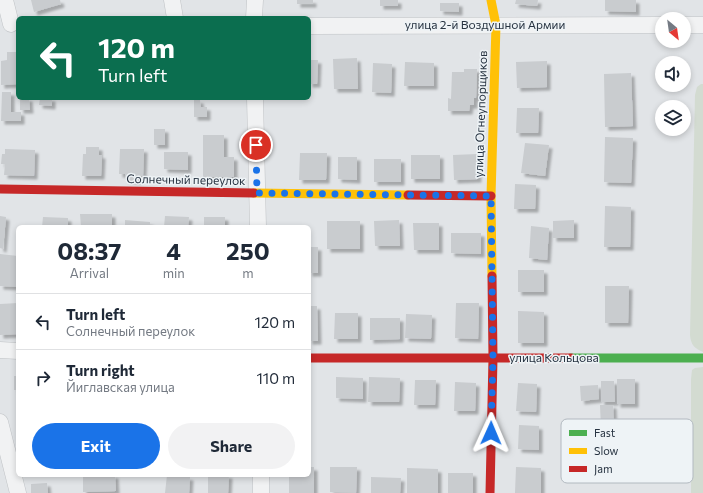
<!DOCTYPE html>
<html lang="en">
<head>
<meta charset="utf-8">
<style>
  body { margin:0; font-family:Commissioner,sans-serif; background:#f2f2f3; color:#1f2937; height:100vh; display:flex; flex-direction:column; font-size:15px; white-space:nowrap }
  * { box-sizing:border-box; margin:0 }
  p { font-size:13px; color:#747a83 }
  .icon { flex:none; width:22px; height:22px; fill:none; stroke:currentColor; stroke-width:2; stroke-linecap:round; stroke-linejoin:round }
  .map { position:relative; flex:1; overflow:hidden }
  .drawer { position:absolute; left:16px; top:225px; width:295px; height:252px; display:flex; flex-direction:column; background:#fff; border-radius:6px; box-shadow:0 2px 6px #0003 }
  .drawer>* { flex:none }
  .hud { position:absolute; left:16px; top:16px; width:295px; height:84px; border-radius:6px; box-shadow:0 2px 6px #0003; background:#0b6e4f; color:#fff; overflow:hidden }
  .needle { width:26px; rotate:151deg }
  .buttons { position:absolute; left:655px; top:12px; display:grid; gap:8px }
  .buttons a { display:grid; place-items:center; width:36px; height:36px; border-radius:50%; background:#fff; box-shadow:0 2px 6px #0003; font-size:20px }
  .pin { position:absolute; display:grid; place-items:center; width:34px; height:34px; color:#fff; margin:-17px; border:2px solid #fff; border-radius:50%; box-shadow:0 1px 4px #0007 }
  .me { position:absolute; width:44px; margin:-22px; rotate:1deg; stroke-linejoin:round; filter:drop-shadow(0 0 3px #0008) }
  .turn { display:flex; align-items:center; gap:14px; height:84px; padding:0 16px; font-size:18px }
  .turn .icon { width:52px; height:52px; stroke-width:2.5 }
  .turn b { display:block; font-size:28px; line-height:34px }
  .eta { display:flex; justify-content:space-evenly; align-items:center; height:68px; text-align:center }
  .eta b { font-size:24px; font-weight:700; line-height:28px }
  .primary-button { display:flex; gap:8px; margin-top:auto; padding:8px 16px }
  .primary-button a { flex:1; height:46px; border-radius:24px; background:#1a73e8; color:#fff; font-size:16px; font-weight:700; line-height:46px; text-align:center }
  .primary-button a+a { background:#f2f2f3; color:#1f2937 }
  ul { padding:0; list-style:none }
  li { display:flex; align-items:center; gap:12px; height:56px; padding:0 16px; border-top:1px solid #e0e1e3 }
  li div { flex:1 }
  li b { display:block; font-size:15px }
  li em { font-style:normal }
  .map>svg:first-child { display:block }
</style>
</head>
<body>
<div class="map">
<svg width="703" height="493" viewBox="0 0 703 493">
  <defs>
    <filter id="shadow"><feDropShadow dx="3.5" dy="3.5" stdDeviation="1" flood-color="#0004"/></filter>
  </defs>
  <rect width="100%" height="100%" fill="#e1e4e7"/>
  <path fill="#d3dbd1" d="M701 84H703V352C694 348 691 345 690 335L695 95 697 87Z
    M703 367V493H691V379L692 370 695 368Z"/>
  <path fill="#c9cccf" filter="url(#shadow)" d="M31 0H60L61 4 34 12Z
    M297 0H313V4H297Z
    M380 0H398V6H380Z
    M516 0H538L537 6 515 4Z
    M605 0H636V12L605 11Z
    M440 3H459V12L440 11Z
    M7 52H18V84L1 85V61L7 60Z
    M357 58 358 89H334L333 59Z
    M309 60H318L317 84H309Z
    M547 61V87L517 88 516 62Z
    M405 62 434 63V86H404Z
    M373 63 392 64 391 93 372 92Z
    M464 69H477L476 98H474V105H470L469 111H448V98L451 99 452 72H464Z
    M631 73 633 126 605 127 604 74Z
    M2 92H11V112H21V121H1Z
    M20 98H29L30 110H20Z
    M40 98H52V106L39 105Z
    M194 100H200L201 107H207V117H194Z
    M517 108H539L538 133H516Z
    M154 129H165V145H154Z
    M203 135H224V157H234V177H203Z
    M605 137 633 138 631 183 604 182Z
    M525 143 549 145 545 176 521 173Z
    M86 147H99V155H102L101 176H82L83 154H86Z
    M5 149 35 150 34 176 4 175 5 164H1L2 154H5Z
    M120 149H144L143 176H138V181L125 180V174H119Z
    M164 152H188V170L164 169Z
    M300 153H327L326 180H299Z
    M477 154 478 179 454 180 453 155Z
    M411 155H440V179H411Z
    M338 157H357V180L338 179Z
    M374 159H401V182H374Z
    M515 184 536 185 535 209H514Z
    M605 206 631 207 630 247H604Z
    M80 214H112V227H81Z
    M0 216 6 217 3 249 0 248Z
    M165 216 189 217 188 227H164Z
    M43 217 68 218V227H42Z
    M204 217H225V227H204Z
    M125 220 150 222V227H125Z
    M399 220 400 246H375L374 221Z
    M574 220V238H553V221Z
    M327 221H360V249H327Z
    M413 223H439V250H414Z
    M531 226 549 228 547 260 529 258Z
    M451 233H481V254L451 253Z
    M309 247H318V273H309Z
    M0 254 18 256V287L0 286Z
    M518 270H544V292H518Z
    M605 286H629L628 323H605Z
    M18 303V334L0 335V304Z
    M456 303H479L478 339 455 338Z
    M309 306H317L318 341H309Z
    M518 311 544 312V343H518Z
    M335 313H358V339H334Z
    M406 314 432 315 431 339 405 338Z
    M370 318H400V339L370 340Z
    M14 376H18V390H14Z
    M336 377 363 378V399L336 398Z
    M369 377 400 378 399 402H368Z
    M617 379H635V404H617Z
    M415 380H436L435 405H414Z
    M601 381H614L615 402H601Z
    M455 382 476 383 475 411H454Z
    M518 383 537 384 536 412 516 411Z
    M598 385 599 399 581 401 580 386Z
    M600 405H613L614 428H601Z
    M519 425 539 426V450L518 449Z
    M309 467H314V493H289V475H309Z
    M330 467H357L356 493 330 492Z
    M516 467 541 468V493H515Z
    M407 468 438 469V493H407Z
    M448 473H473V493H448Z
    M83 475H115L116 491 83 492Z
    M167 475 190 477 189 493H165Z
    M208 475H229L228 493H208Z
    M371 477 401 478 400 493H371Z
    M47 483 48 493H31V484Z"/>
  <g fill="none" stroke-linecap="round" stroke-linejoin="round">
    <g stroke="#bfc2c5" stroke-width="17">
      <path id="street" d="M5 0 11 24
        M172 0 175 18
        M254 18 255 0
        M684 25H703
        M309 26 662 25
        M255 98 258 227
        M0 350 18 351
        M0 422 18 493
        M261 493V475"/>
    </g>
    <use href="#street" stroke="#f1f2f3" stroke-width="16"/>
    <path stroke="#4caf50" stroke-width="9" d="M571 358H703"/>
    <path stroke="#ffc107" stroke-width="9" d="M491 0 496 25 491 196 492 276
      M254 193 408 195"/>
    <path stroke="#c62828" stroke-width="9" d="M0 189 254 193
      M408 195 491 196
      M309 358H571
      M490 493 493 358 492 276"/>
  </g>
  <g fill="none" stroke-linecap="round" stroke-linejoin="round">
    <path stroke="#1a73e8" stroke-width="7" stroke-dasharray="0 12.6" d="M256 145 257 193 491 196 493 358 491 433"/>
  </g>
  <g text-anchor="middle" stroke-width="3" stroke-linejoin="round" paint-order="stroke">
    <g font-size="12" fill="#273341" stroke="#eef3f6">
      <text x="485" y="29">улица 2-й Воздушной Армии</text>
      <text transform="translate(481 114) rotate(-88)" y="4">улица Огнеупорщиков</text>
      <text transform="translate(186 180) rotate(1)" y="4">Солнечный переулок</text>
      <text x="554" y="362">улица Кольцова</text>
    </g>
  </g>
  <rect x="561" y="419" width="132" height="64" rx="6" fill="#eef3f6" stroke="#b2b9c0" stroke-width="1"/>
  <rect x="569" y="430" width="18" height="6" fill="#4caf50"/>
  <rect x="569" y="448" width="18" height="6" fill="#ffc107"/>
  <rect x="569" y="466" width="18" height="6" fill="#c62828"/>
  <g font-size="11" fill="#273341">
    <text x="594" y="437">Fast</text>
    <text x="594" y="455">Slow</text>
    <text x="594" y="473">Jam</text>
  </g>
</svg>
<div class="buttons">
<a><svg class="needle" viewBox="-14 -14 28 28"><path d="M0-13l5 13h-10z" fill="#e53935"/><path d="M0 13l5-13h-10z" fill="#747a83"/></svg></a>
<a><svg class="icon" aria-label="sound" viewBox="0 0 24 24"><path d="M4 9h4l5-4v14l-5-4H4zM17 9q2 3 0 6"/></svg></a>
<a><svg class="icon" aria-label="layers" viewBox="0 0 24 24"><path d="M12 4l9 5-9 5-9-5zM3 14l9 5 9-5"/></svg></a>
</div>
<div class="pin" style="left:256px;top:145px;background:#d93025"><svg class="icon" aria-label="arrive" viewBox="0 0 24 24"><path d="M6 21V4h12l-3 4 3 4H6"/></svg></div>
<svg class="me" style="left:491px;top:433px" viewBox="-20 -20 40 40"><path d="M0-17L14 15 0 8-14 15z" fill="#1a73e8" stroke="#fff" stroke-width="4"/></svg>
<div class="hud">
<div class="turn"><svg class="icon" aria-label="left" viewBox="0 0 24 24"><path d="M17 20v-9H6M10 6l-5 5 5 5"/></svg><div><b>120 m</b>Turn left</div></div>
</div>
<section class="drawer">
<div class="eta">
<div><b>08:37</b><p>Arrival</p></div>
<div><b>4</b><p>min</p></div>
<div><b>250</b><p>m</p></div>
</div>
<ul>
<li><svg class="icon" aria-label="left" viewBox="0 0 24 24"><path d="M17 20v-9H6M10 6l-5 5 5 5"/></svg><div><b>Turn left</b><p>Солнечный переулок</p></div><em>120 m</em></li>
<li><svg class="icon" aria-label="right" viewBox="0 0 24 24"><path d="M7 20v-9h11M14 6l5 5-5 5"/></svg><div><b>Turn right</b><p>Йиглавская улица</p></div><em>110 m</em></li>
</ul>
<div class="primary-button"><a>Exit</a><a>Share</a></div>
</section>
</div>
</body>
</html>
